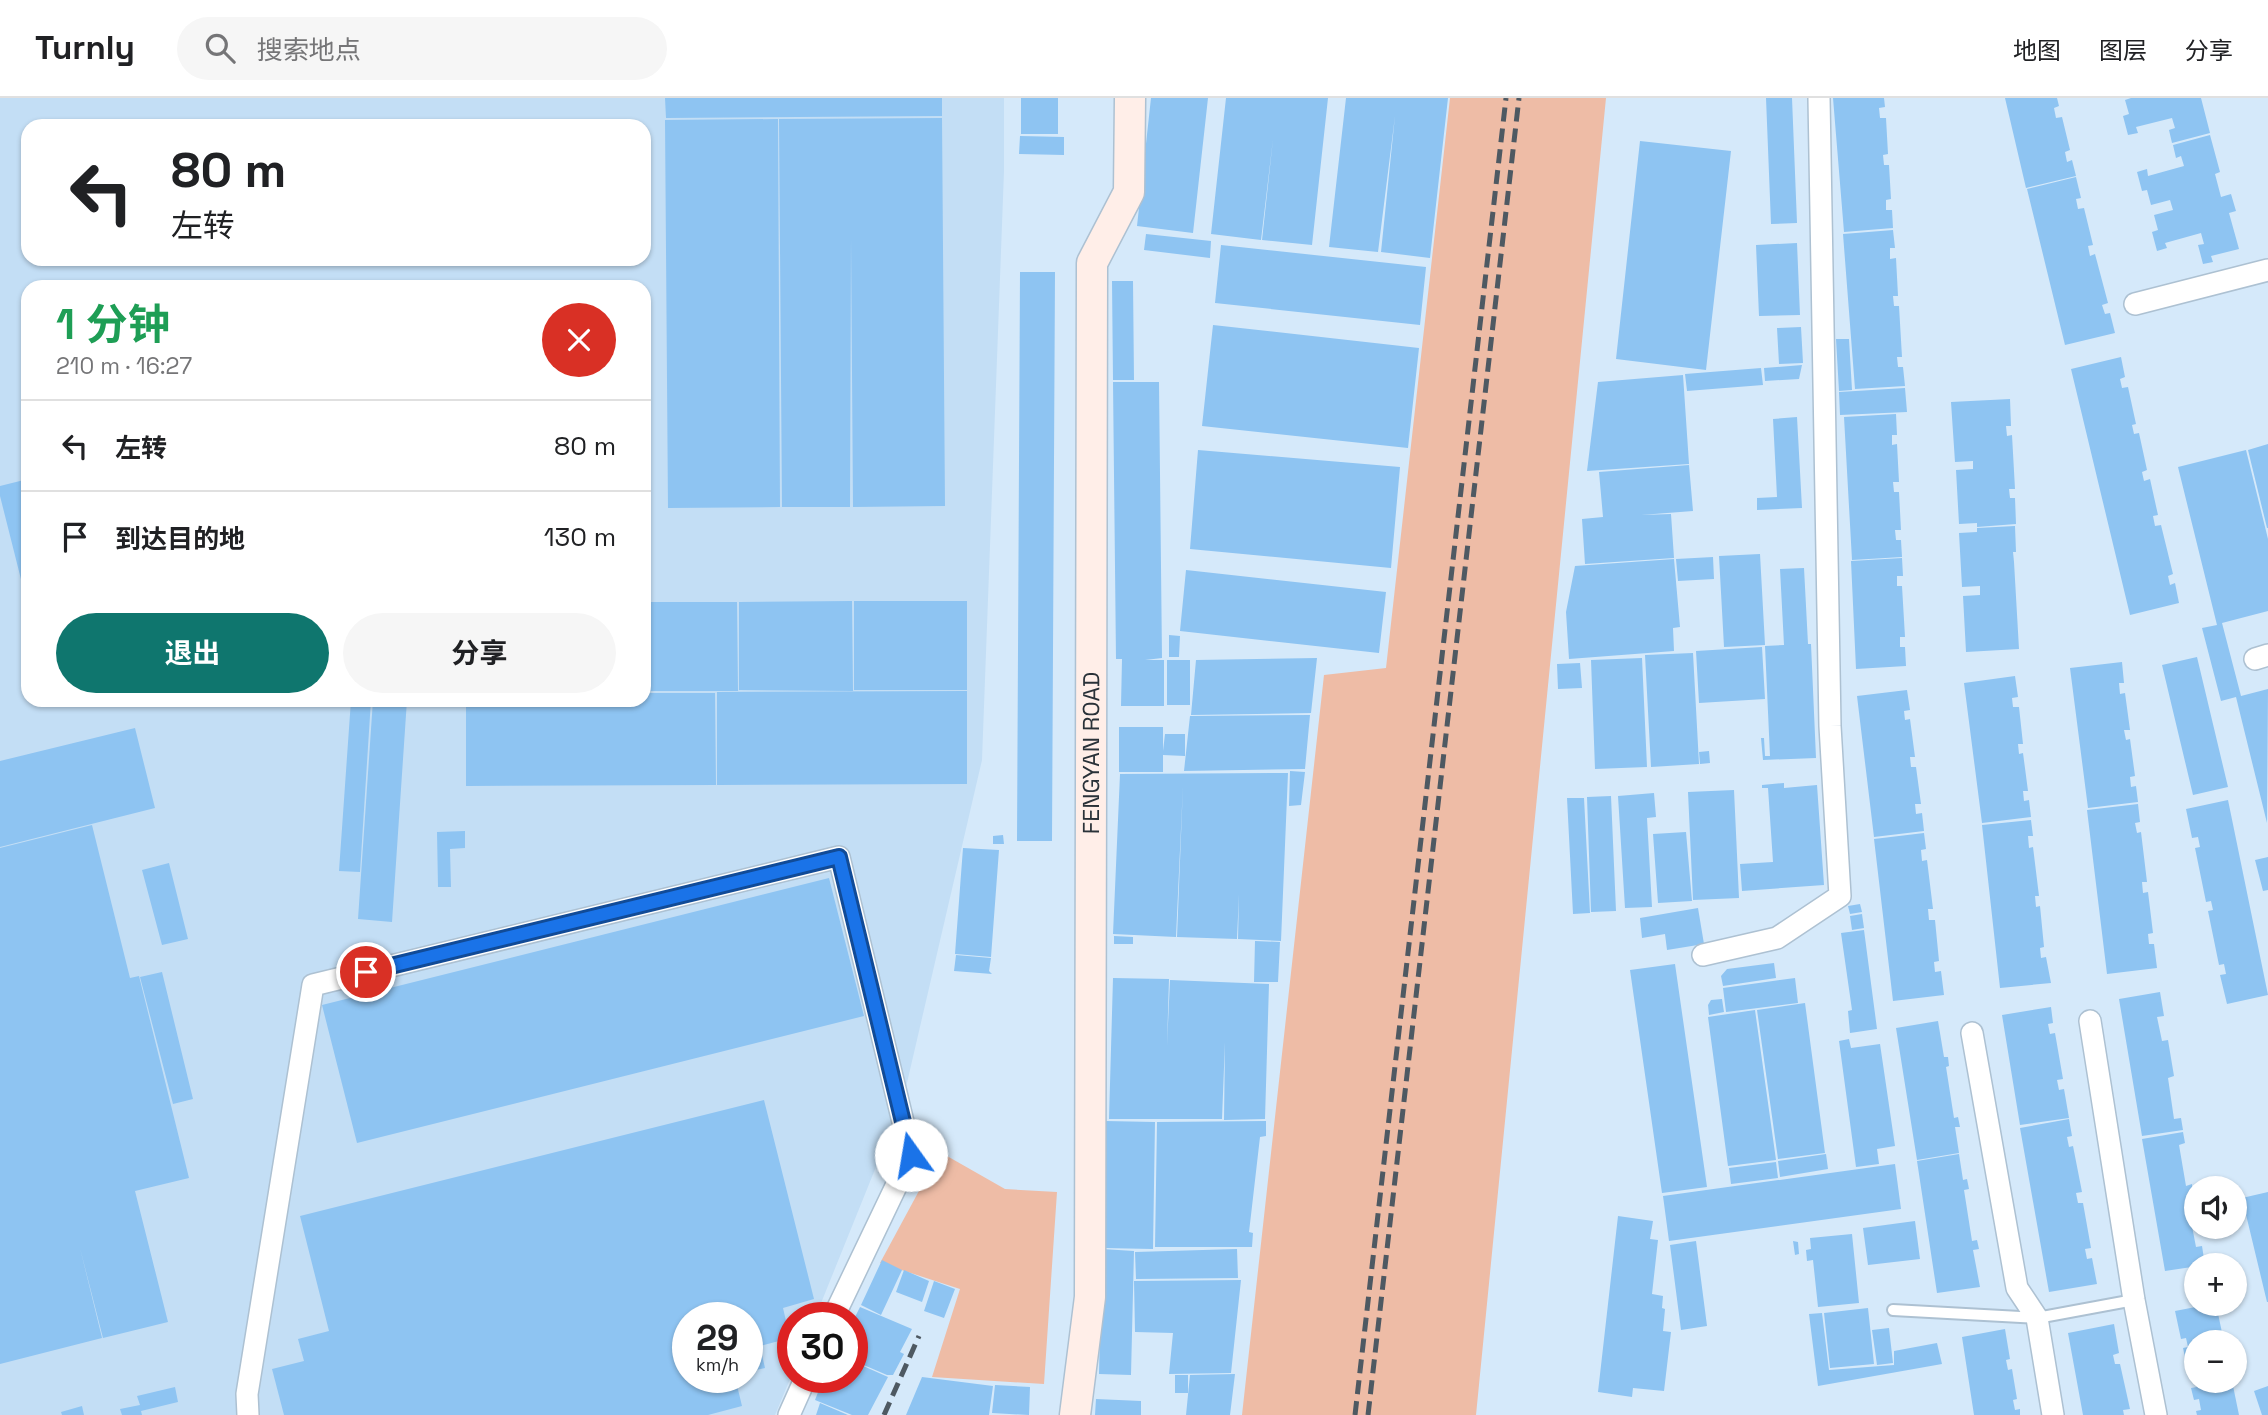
<!DOCTYPE html>
<html lang="zh">
<head>
<meta charset="utf-8">
<style>
  body { margin:0; font-family:"Space Grotesk","Noto Sans SC",sans-serif; background:#f6f6f6; color:#202124; height:100vh; display:flex; flex-direction:column; font-size:26px; white-space:nowrap }
  * { box-sizing:border-box; margin:0 }
  p { font-size:23px; color:#757577 }
  .icon { flex:none; width:38px; height:38px; fill:none; stroke:currentColor; stroke-width:2; stroke-linecap:round; stroke-linejoin:round }
  .map { position:relative; flex:1; overflow:hidden }
  .sheet { position:absolute; left:21px; top:182px; width:630px; height:427px; display:flex; flex-direction:column; background:#fff; border-radius:21px; box-shadow:0 2px 5px #0004 }
  .sheet>* { flex:none }
  .top-card { position:absolute; left:21px; top:21px; width:630px; height:147px; border-radius:21px; box-shadow:0 2px 5px #0004; background:#fff; color:#202124; overflow:hidden }
  .buttons { position:absolute; left:2184px; top:1078px; display:grid; gap:14px }
  .buttons a { display:grid; place-items:center; width:63px; height:63px; border-radius:50%; background:#fff; box-shadow:0 2px 5px #0004; font-size:35px }
  .speed { position:absolute; left:672px; top:1204px; display:flex; gap:14px; font-size:35px; font-weight:700; text-align:center }
  .speed>* { display:grid; place-content:center; width:91px; height:91px; border-radius:50%; background:#fff; box-shadow:0 2px 5px #0004; line-height:1 }
  .speed small { font-size:18px; font-weight:400 }
  .speed .limit { border:10px solid #d22; background:#fff; color:#111 }
  .pin { position:absolute; display:grid; place-items:center; width:60px; height:60px; color:#fff; margin:-30px; border:4px solid #fff; border-radius:50%; box-shadow:0 2px 7px #0007 }
  .me { position:absolute; width:77px; margin:-38px; rotate:347deg; stroke-linejoin:round; filter:drop-shadow(0 0 5px #0008) }
  .turn { display:flex; align-items:center; gap:24px; height:147px; padding:0 35px; font-size:32px }
  .turn .icon { width:91px; height:91px; stroke-width:2.5 }
  .turn b { display:block; font-size:49px; line-height:60px }
  .round { display:grid; place-items:center; flex:none; width:74px; height:74px; border-radius:37px; background:#f6f6f6 }
  .overview { display:flex; align-items:center; justify-content:space-between; height:119px; padding:0 35px }
  h1 { font-size:42px; font-weight:700; line-height:52px; color:#1e9e55 }
  .button { display:flex; gap:14px; margin-top:auto; padding:14px 35px }
  .button a { flex:1; height:80px; border-radius:42px; background:#0f766e; color:#fff; font-size:28px; font-weight:700; line-height:80px; text-align:center }
  .button a+a { background:#f6f6f6; color:#202124 }
  ul { padding:0; list-style:none }
  li { display:flex; align-items:center; gap:21px; height:91px; padding:0 35px; border-top:2px solid #e0e0e0 }
  li div { flex:1 }
  li b { display:block; font-size:26px }
  li em { font-style:normal }
  header { display:flex; align-items:center; gap:42px; box-sizing:border-box; height:98px; padding:0 35px; background:#fff; border-bottom:2px solid #e0e0e0 }
  header strong { font-size:33px }
  nav { display:flex; gap:38px; margin-inline-start:auto; font-size:24px }
  .search { width:490px; height:63px; background:#f6f6f6; display:flex; align-items:center; gap:18px; box-sizing:border-box; padding:0 24px; border-radius:38px; color:#757577; font-size:26px }
  .map>svg:first-child { display:block }
</style>
</head>
<body>
<header>
<strong>Turnly</strong>
<div class="search"><svg class="icon" aria-label="search" viewBox="0 0 24 24"><circle cx="10" cy="10" r="6"/><path d="M15 15l6 6"/></svg>搜索地点</div>
<nav><a>地图</a><a>图层</a><a>分享</a></nav>
</header>
<div class="map">
<svg width="2268" height="1317" viewBox="0 0 2268 1317">
  <rect width="100%" height="100%" fill="#d5e9fa"/>
  <path fill="#c3def5" fill-rule="evenodd" d="M0 0H1004V73L982 662 903 1002 815 1220H793V1274L775 1317H0ZM28 28H644V161H28ZM28 189H644V602H28ZM688 1220H747V1279H688Z"/>
  <path fill="#eebca6" d="M1450 0H1606L1476 1317H1242L1324 577 1386 570Z
    M940 1054 1005 1091 1057 1094 1044 1286 932 1279 960 1191 880 1165Z"/>
  <path fill="#8ec4f2" d="M665 0H942V18L666 20Z
    M1021 0H1058V36H1021Z
    M1151 0H1208L1193 135 1137 128Z
    M1226 0H1328L1312 147 1262 142 1273 41 1261 142 1211 136Z
    M1346 0H1448L1430 160 1381 154 1395 18 1378 154 1329 149Z
    M1766 0H1792L1797 125 1771 126Z
    M1833 0H1884L1885 9 1879 10 1880 20H1886L1888 56 1883 57 1884 67H1889L1891 101 1886 102V112H1892L1893 130 1844 134Z
    M2005 0H2057L2059 8 2054 10 2056 20 2062 19 2070 52 2065 54 2067 64 2072 62 2076 78 2026 90Z
    M2131 0H2201L2210 35 2172 45 2169 32 2175 30 2172 20 2136 29 2138 35 2128 37 2123 18 2129 16 2125 2Z
    M942 20 945 408 853 409 851 140 850 409H782L779 21Z
    M778 21 780 409 668 410 665 22Z
    M2210 37 2220 74 2215 76 2221 99 2231 96 2236 113 2229 115 2239 151 2211 158 2213 164 2203 166 2198 147 2204 146 2201 135 2165 145 2167 150 2157 153 2152 134 2158 132 2154 117 2173 112 2170 102 2151 107 2147 92 2142 93 2137 74 2147 71 2148 78 2184 68 2181 58 2176 60 2173 47Z
    M1020 38 1064 39V57L1019 56Z
    M1640 43 1731 53 1706 272 1616 261Z
    M2076 79 2081 100 2076 101 2078 111 2084 110 2093 147 2088 148 2090 158 2095 156 2108 205 2102 207 2105 216 2110 215 2115 235 2065 247 2027 91Z
    M1893 132 1895 150H1890V161L1896 160 1898 198H1893L1894 208H1899L1902 259H1897L1898 269H1903L1905 288 1855 291 1843 136Z
    M1146 136 1211 143 1210 160 1144 152Z
    M1797 145 1800 217 1759 218 1756 147Z
    M1221 147 1426 169 1420 227 1215 205Z
    M1020 174H1055L1052 743H1017Z
    M1112 183H1133L1134 282H1113Z
    M1213 227 1419 250 1408 350 1202 328Z
    M1801 229 1803 265 1779 266 1777 230Z
    M1836 241H1849L1852 292 1839 293Z
    M2121 259 2125 279 2120 281 2122 290 2128 289 2136 326 2132 327 2134 336 2139 335 2147 372 2142 374 2144 383 2150 381 2158 417 2153 418 2155 428 2161 427 2173 476 2168 478 2170 487 2175 485 2179 505 2130 517 2071 271Z
    M1802 267 1799 281 1765 283 1764 270Z
    M1761 270 1763 287 1687 293 1685 276Z
    M1683 277 1689 366 1587 373 1598 284Z
    M1113 284H1159L1162 560 1145 562H1164V608H1121L1122 561H1116Z
    M1905 290 1907 314 1840 317 1839 294Z
    M2010 301 2011 328H2006L2007 338 2012 337 2015 391H2009L2010 400H2015L2016 426 1977 429V425L1959 426 1956 372 1973 371V363L1955 364 1951 304Z
    M1896 316 1897 337H1892V347L1897 346 1899 384H1893L1894 394H1899L1901 432H1895L1896 442H1901L1902 459 1852 462 1844 319Z
    M1797 319 1802 410 1757 412V400L1777 399 1773 321Z
    M2268 346V430H2267L2248 352Z
    M1198 352 1400 369 1391 470 1190 451Z
    M2246 352 2268 441V513L2222 525 2241 598 2268 591 2267 725 2236 599 2221 603 2202 530 2217 527 2178 369Z
    M1689 367 1693 413 1641 417 1671 416 1674 460 1585 466 1582 421 1603 419 1599 374Z
    M28 381V505H27L0 398V388Z
    M2015 428 2016 454H2013L2014 464 2019 551 1966 554 1963 498 1980 497V488L1962 489 1959 435 1977 434V430Z
    M1760 456 1765 547 1724 549 1719 458Z
    M1713 459 1714 481 1678 483 1676 461Z
    M1902 460 1903 478H1897V488H1902L1905 539H1900V549H1905L1906 568 1856 571 1851 463Z
    M1674 461 1680 529 1673 530 1674 553 1569 561 1566 514 1575 468Z
    M1804 470 1808 546H1811L1816 660 1763 662 1761 640H1764L1765 658H1770L1765 548 1784 547 1780 471Z
    M1186 472 1386 494 1379 555 1180 533Z
    M852 503 853 593 739 592V504Z
    M854 503H967V592H854Z
    M644 504H737L738 593H644Z
    M1169 537 1180 538 1179 559H1169Z
    M1762 549 1765 601 1699 605 1696 553Z
    M1693 555 1699 666 1651 669 1645 557Z
    M2197 559 2228 689 2193 697 2162 567Z
    M1317 560 1311 615 1191 617 1196 562Z
    M1642 560 1647 669 1595 671 1591 562Z
    M1167 562H1190V607H1167Z
    M2122 564 2124 585H2119L2120 596 2125 595 2130 632H2124L2126 642 2130 641 2135 678 2130 679 2131 689 2136 688 2138 704 2088 710 2070 570Z
    M1580 565 1582 590 1558 591 1557 566Z
    M2015 578 2018 599 2012 600 2013 609H2019L2023 646H2018L2019 656 2023 655 2028 693H2023L2024 703 2029 702 2031 719 1982 725 1964 585Z
    M1907 592 1910 612 1904 613 1905 622 1910 621 1915 659H1910L1911 669H1916L1921 706H1915L1916 716 1922 715 1924 733 1874 739 1857 598Z
    M967 593V686L717 687V594Z
    M644 595H715L716 687 466 688V602H644Z
    M351 602H371L360 774 339 773Z
    M373 602H407L392 824 358 821Z
    M1310 617 1305 671 1184 673 1190 618Z
    M1119 629H1163V653L1165 636H1185V658L1163 657V674H1119Z
    M135 630 155 710 0 749V663Z
    M1709 653 1710 665 1700 666 1699 654Z
    M1290 673 1305 674 1301 707 1289 708Z
    M1288 675 1281 843 1238 841 1239 796 1237 841 1177 839 1183 687 1176 839 1113 836 1120 676Z
    M1784 685V690L1817 687 1824 787 1742 793 1740 766 1773 764 1768 690H1762V687Z
    M1734 692 1739 800 1693 802 1688 694Z
    M1654 695 1656 719 1647 720 1652 809 1625 810 1618 698Z
    M1611 698 1616 813 1591 814 1587 699Z
    M1567 700H1584L1590 815 1573 816Z
    M2228 702 2268 897 2227 906 2220 877 2226 876 2224 866 2219 867 2208 813 2213 812 2211 803 2206 804 2195 750 2200 749 2198 739 2192 740 2186 711Z
    M2138 706 2140 724 2135 725 2137 735 2141 734 2147 784H2142L2143 795 2148 794 2153 835 2148 836 2149 846H2154L2157 870 2107 876 2087 712Z
    M2031 722 2033 738H2028L2029 750 2033 749 2039 798H2035L2036 809 2040 808 2044 849 2040 850 2041 860 2046 859 2051 885 2000 890 1982 727Z
    M92 727 130 880 139 878 189 1080 135 1093 168 1224 103 1240 80 1150 102 1240 0 1266V750Z
    M465 733V750L450 751 451 789H438L437 734Z
    M1686 734 1692 803 1658 805 1653 736Z
    M1924 735 1926 751 1921 752 1922 763 1927 762 1933 811H1928L1929 822H1935L1939 863 1934 864 1935 874 1941 873 1944 897 1893 903 1874 741Z
    M1003 737 1004 746H993V738Z
    M963 750 999 752 991 859 955 856Z
    M2268 759V792L2263 793 2255 762Z
    M169 765 188 841 162 847 142 772Z
    M829 780 864 918 357 1045 322 907Z
    M1860 806 1862 814 1850 816 1848 808Z
    M1698 810 1704 846 1667 852 1665 836 1642 840 1640 820Z
    M1862 816 1864 830 1852 832 1850 818Z
    M1864 832 1877 931 1850 935 1848 913 1852 912 1841 835Z
    M1114 838 1133 839V846H1114Z
    M1255 843 1280 844 1278 884H1254Z
    M956 857 991 860 989 873 992 876 954 873Z
    M1774 865 1776 880 1723 888 1721 878 1727 871Z
    M1675 866 1707 1089 1662 1095 1630 872Z
    M162 874 193 1001 173 1006 140 879Z
    M1113 880 1169 881 1167 948 1170 882 1269 886 1265 1021 1224 1022 1225 944 1222 1021H1109Z
    M1795 880 1798 905 1726 914 1723 890Z
    M2160 894 2164 918 2157 919 2162 943 2168 942 2174 978 2168 980 2174 1021 2181 1020 2183 1032 2142 1038 2119 901Z
    M1722 901 1724 914 1709 917 1708 907 1711 902Z
    M1805 905 1825 1055 1778 1061 1757 912Z
    M2051 909 2053 925 2048 926 2050 936 2055 935 2063 981 2057 982 2059 992 2064 991 2069 1020 2020 1027 2002 917Z
    M1755 912 1776 1062 1728 1068 1708 919Z
    M1938 923 1944 959H1948L1949 968 1946 969 1954 1020 1958 1019 1960 1029H1955L1959 1055 1917 1062 1896 930Z
    M1849 941 1851 950 1880 946 1895 1048 1877 1051 1879 1066 1856 1069 1839 943Z
    M764 1002 814 1201 783 1210 790 1240 760 1248 765 1270 747 1274V1220H688V1279H735L742 1308 708 1317H284L272 1271 304 1263 298 1241 329 1233 300 1118Z
    M2069 1021 2072 1038 2067 1039 2069 1049 2073 1048 2082 1094 2076 1095 2078 1105H2083L2091 1150 2085 1151 2087 1161 2092 1160 2097 1186 2049 1194 2020 1030Z
    M1105 1023 1155 1024 1153 1151 1103 1150Z
    M1266 1023V1038L1260 1039 1251 1117 1249 1134 1253 1135 1252 1149H1155L1157 1024Z
    M2183 1034 2185 1045 2179 1047 2186 1088 2192 1086 2196 1123H2191L2196 1149 2202 1148 2205 1167 2165 1173 2142 1041Z
    M1826 1056 1828 1071 1780 1079 1778 1063Z
    M1959 1056 1963 1082 1967 1081 1969 1091 1964 1092 1972 1143 1977 1142 1979 1151 1973 1152 1980 1189 1937 1195 1917 1063Z
    M1776 1064 1778 1080 1731 1086 1729 1070Z
    M1895 1066 1901 1111 1669 1143 1663 1098Z
    M2268 1094V1204H2267L2242 1100Z
    M1618 1118 1653 1123 1650 1141 1658 1142 1652 1196 1663 1198 1662 1210 1665 1211 1663 1233 1671 1234 1664 1293 1633 1290 1632 1299 1598 1294Z
    M1915 1123 1920 1161 1868 1167 1863 1130Z
    M1852 1136 1859 1205 1818 1209 1813 1162 1807 1163 1806 1152 1811 1151 1810 1140Z
    M1696 1143 1707 1228 1681 1232 1670 1147Z
    M1793 1143 1798 1144 1799 1156 1795 1157Z
    M1102 1151 1134 1153 1131 1277 1099 1276Z
    M1237 1151 1238 1180 1136 1181 1135 1154Z
    M882 1162 902 1172 881 1217 861 1207Z
    M904 1172 929 1183 922 1204 896 1194Z
    M1241 1182 1231 1275 1169 1276 1173 1235 1135 1234 1134 1183Z
    M934 1183 955 1191 944 1220 924 1213Z
    M2211 1206H2216L2224 1244H2196V1276L2189 1278 2183 1250 2188 1249 2186 1240 2181 1241 2175 1213Z
    M860 1209 912 1231 900 1254 904 1256 893 1277H887L852 1262V1225Z
    M1868 1210 1874 1266 1830 1270 1824 1215Z
    M1822 1215 1829 1272 1894 1267V1253L1937 1245 1942 1266 1818 1288 1809 1216Z
    M2114 1226 2119 1255 2113 1257 2115 1266H2120L2130 1311 2123 1312 2124 1317H2083L2068 1235Z
    M1889 1230 1893 1265 1877 1267 1872 1232Z
    M2005 1231 2010 1261 2006 1262 2008 1272 2012 1271 2017 1301 2013 1302 2015 1312 2020 1311V1317H1974L1962 1239Z
    M852 1263 888 1279 868 1317H852L815 1302 824 1279H852Z
    M1235 1276 1230 1317H1186L1190 1277Z
    M1175 1277H1188V1295H1175Z
    M922 1279 993 1288 989 1317H906Z
    M2195 1283H2232L2239 1317H2197L2196 1313 2201 1312 2199 1301 2194 1302 2191 1290 2197 1289Z
    M995 1287 1030 1289 1029 1317 992 1315Z
    M2268 1288V1317H2262L2254 1293Z
    M175 1289 178 1304 141 1313 142 1317H122L120 1311 140 1307 137 1298Z
    M1096 1301 1141 1303V1317H1095Z
    M820 1305 848 1317H816Z
    M82 1308 84 1317H62L61 1314Z"/>
  <g fill="none" stroke-linecap="round" stroke-linejoin="round">
    <g stroke="#adc1d2" stroke-width="14">
      <path id="lane" d="M1893 1212 2037 1220 2134 1202"/>
    </g>
    <g stroke="#adc1d2" stroke-width="24">
      <path id="street" d="M2135 206 2268 172
        M2255 561 2268 557
        M1703 857 1777 840 1840 798 1830 628 1819 0
        M2090 923 2134 1202 2156 1317
        M1972 935 2017 1190 2037 1220 2053 1317
        M248 1317 247 1296 313 887 839 759 911 1057 833 1220
        M789 1317 806 1279"/>
    </g>
    <g stroke="#adc1d2" stroke-width="33">
      <g id="secondary">
        <path id="s1" d="M1075 1317 1090 1199 1092 165 1129 94 1130 0"/>
      </g>
    </g>
    <use href="#lane" stroke="#fff" stroke-width="10"/>
    <use href="#street" stroke="#fff" stroke-width="21"/>
    <use href="#secondary" stroke="#ffeee8" stroke-width="30"/>
    <path stroke="#4e5962" stroke-width="5" stroke-dasharray="14 7" stroke-linecap="butt" d="M884 1317 919 1238
      M1355 1317 1506 0
      M1368 1317 1519 0"/>
  </g>
  <g fill="none" stroke-linecap="round" stroke-linejoin="round">
    <g stroke="#114b97" stroke-width="18">
      <path id="route" d="M366 874 839 759 911 1057"/>
    </g>
    <use href="#route" stroke="#1a73e8" stroke-width="12"/>
  </g>
  <g text-anchor="middle" stroke-width="5" stroke-linejoin="round" paint-order="stroke">
    <g font-size="23" fill="#293138" stroke="#fff">
      <text dy="8" stroke="none"><textPath href="#s1" startOffset="663">FENGYAN ROAD</textPath></text>
    </g>
  </g>
</svg>
<div class="buttons">
<a><svg class="icon" aria-label="sound" viewBox="0 0 24 24"><path d="M4 9h4l5-4v14l-5-4H4zM17 9q2 3 0 6"/></svg></a>
<a>+</a>
<a>−</a>
</div>
<div class="speed"><div>29<small>km/h</small></div><div class="limit">30</div></div>
<div class="pin" style="left:366px;top:874px;background:#d93025"><svg class="icon" aria-label="arrive" viewBox="0 0 24 24"><path d="M6 21V4h12l-3 4 3 4H6"/></svg></div>
<svg class="me" style="left:911px;top:1057px" viewBox="-20 -20 40 40"><circle r="19" fill="#fff"/><path d="M0-13L10 11 0 6-10 11z" fill="#1a73e8"/></svg>
<div class="top-card">
<div class="turn"><svg class="icon" aria-label="left" viewBox="0 0 24 24"><path d="M17 20v-9H6M10 6l-5 5 5 5"/></svg><div><b>80 m</b>左转</div></div>
</div>
<section class="sheet">
<div class="overview"><div><h1>1 分钟</h1><p>210 m · 16:27</p></div><a class="round" style="background:#d93025;color:#fff"><svg class="icon" aria-label="close" viewBox="0 0 24 24"><path d="M6 6l12 12M18 6L6 18"/></svg></a></div>
<ul>
<li><svg class="icon" aria-label="left" viewBox="0 0 24 24"><path d="M17 20v-9H6M10 6l-5 5 5 5"/></svg><div><b>左转</b></div><em>80 m</em></li>
<li><svg class="icon" aria-label="arrive" viewBox="0 0 24 24"><path d="M6 21V4h12l-3 4 3 4H6"/></svg><div><b>到达目的地</b></div><em>130 m</em></li>
</ul>
<div class="button"><a>退出</a><a>分享</a></div>
</section>
</div>
</body>
</html>
